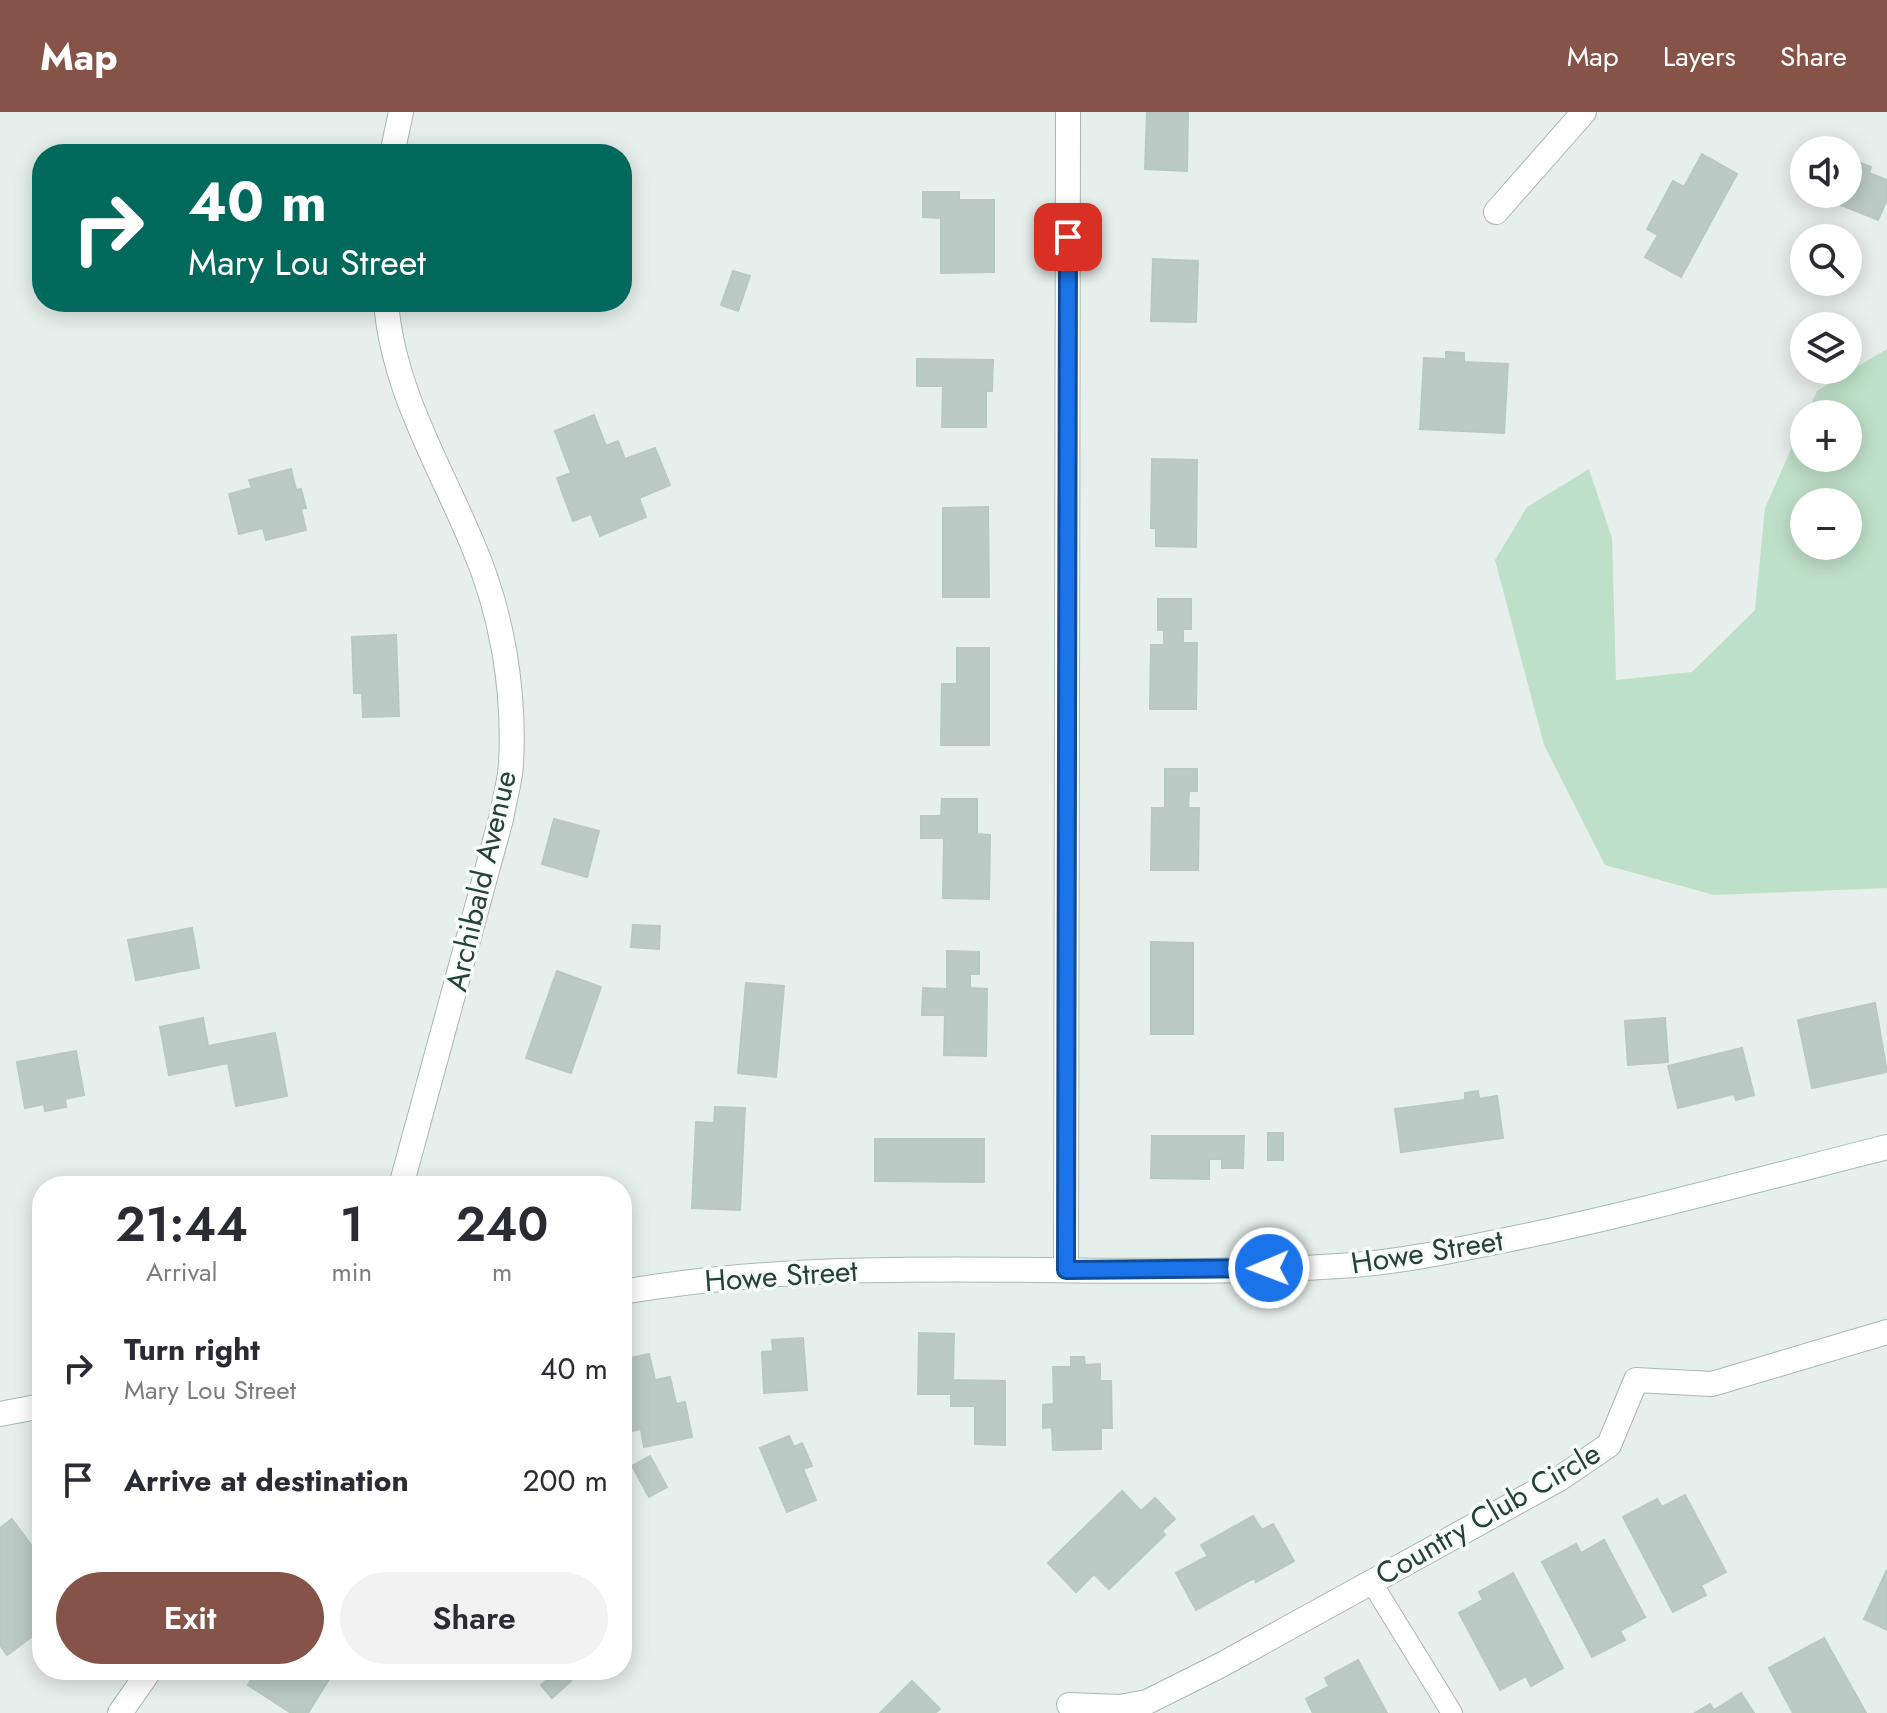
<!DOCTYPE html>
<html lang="en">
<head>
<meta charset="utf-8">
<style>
  body { margin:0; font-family:Jost,sans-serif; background:#f2f2f3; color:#2b2b33; height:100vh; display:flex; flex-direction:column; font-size:30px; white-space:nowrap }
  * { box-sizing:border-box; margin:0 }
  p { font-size:26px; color:#7c7c81 }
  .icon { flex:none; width:44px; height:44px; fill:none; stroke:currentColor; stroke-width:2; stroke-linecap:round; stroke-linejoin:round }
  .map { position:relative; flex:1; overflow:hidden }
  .details { position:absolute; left:32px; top:1064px; width:600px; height:504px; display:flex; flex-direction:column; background:#fff; border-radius:32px; box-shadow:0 4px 20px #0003 }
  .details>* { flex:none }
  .banner { position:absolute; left:32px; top:32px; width:600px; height:168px; border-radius:32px; box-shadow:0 4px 20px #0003; background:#00695c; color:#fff; overflow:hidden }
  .controls { position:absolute; left:1790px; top:24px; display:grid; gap:16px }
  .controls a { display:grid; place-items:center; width:72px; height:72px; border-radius:50%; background:#fff; box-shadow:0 4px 20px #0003; font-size:40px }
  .pin { position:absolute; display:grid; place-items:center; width:68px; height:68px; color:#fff; margin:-34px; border-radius:16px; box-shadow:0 4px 12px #0006 }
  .me { position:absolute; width:88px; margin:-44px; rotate:269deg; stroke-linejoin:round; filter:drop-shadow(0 0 6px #0008) }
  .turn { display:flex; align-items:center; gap:28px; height:168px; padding:0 24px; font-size:36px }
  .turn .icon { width:104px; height:104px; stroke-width:2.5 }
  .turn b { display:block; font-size:56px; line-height:68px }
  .eta { display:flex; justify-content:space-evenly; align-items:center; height:136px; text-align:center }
  .eta b { font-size:48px; font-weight:600; line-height:56px }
  .action { display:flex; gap:16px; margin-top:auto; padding:16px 24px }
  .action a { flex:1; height:92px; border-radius:48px; background:#855347; color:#fff; font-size:32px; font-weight:600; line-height:92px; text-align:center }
  .action a+a { background:#f2f2f3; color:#2b2b33 }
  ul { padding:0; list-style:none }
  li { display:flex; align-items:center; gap:24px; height:112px; padding:0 24px }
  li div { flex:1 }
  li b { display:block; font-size:30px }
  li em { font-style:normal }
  header { display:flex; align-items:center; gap:48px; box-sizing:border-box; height:112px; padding:0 40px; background:#855347; color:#fff }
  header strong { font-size:38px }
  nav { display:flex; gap:44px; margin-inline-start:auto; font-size:28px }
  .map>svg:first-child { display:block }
</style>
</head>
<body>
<header>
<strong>Map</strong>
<nav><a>Map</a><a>Layers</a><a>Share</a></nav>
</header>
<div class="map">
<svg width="1887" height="1601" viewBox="0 0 1887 1601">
  <rect width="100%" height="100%" fill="#e6efeb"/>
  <path fill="#bfe0c8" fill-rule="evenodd" d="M1887 237V776L1714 783 1605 753 1544 633 1495 448 1527 395 1589 357 1612 426 1616 568 1692 560 1755 498 1765 396 1804 308V346H1848V302H1807L1817 279ZM1804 390H1848V434H1804Z"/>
  <path fill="#bbcac4" stroke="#b8c9c2" stroke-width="2" d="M1147 0H1188L1187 59 1145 57Z
    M1702 42 1737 62 1681 165 1645 145 1658 123 1647 117 1673 69 1684 75Z
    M1848 46 1871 55 1869 61 1887 68V87L1878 108 1814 82H1848Z
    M923 80H959V88H994V160L941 161V106L923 105Z
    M1153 147 1198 149 1196 210 1151 209Z
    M733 159 750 164 738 199 721 193Z
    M1446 240 1464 241V250L1508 252 1504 321 1420 317 1424 246 1446 247Z
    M917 247 993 248 992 279H986V315H942L943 274H917Z
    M594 303 606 334 618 329 625 347 655 336 670 373 639 386 646 405 600 424 591 402 573 409 557 366 571 361 555 319Z
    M1152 347 1197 348 1196 435 1156 434V416H1151Z
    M291 357 296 378 301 377 306 396 301 397 306 418 266 428 263 416 239 422 229 382 252 376 249 368Z
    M988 395 989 485H943V396Z
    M1158 487H1191V517H1183V531H1197L1196 597H1150L1151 533H1164V518H1158Z
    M396 523 399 604 363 605 362 581H354L352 525Z
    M957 536H989V633H941L942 572H957Z
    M1165 657H1197V679H1189L1188 696H1199L1198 758H1151L1152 696H1165Z
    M942 687H977V722L990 723 989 787 943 786 944 726H921V704H941Z
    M554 707 599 719 587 765 542 752Z
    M633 813 660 814 659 837 631 835Z
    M192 816 199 856 136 868 128 828Z
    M1151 830 1193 831V922H1151Z
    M947 839 979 840V862H970V876L987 877 986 944 944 943 945 903H922L923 876 947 877Z
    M557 859 601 875 571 961 526 946Z
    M746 871 784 874 776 965 738 961Z
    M1875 891 1887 960 1812 976 1798 908Z
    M203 906 208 934 275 921 287 984 236 994 228 951 169 963 160 915Z
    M1665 906 1668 950 1628 953 1625 909Z
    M1742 936 1754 983 1736 988 1734 982 1678 996 1668 954Z
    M76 939 84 983 65 987 66 995 45 999 44 992 25 996 17 950Z
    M1478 979 1479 987 1497 984 1503 1026 1401 1040 1395 997 1465 988V981Z
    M715 995 745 996 740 1098 692 1096 696 1010 714 1011Z
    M1268 1021H1283V1048H1268Z
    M1152 1024H1244L1243 1056H1222V1047H1209V1067L1151 1066Z
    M875 1027H984V1070L875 1069Z
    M467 1065 491 1066 490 1074H466Z
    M919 1221 954 1222 953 1268 1005 1269V1333L975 1332V1294H951V1282H918Z
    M803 1226 807 1278 764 1281 762 1240 773 1239 772 1228Z
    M649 1242 655 1268 670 1265 676 1292 685 1290 692 1325 644 1335 641 1317 625 1320 622 1305V1248Z
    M1071 1245H1084L1085 1253 1100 1252V1269H1111L1112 1316H1101V1337L1053 1338 1052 1315 1043 1316V1293L1054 1292 1053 1255H1071Z
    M789 1324 794 1335 802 1331 812 1354 803 1357 816 1388 787 1400 760 1336Z
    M650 1344 667 1375 649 1385 632 1354Z
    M1122 1379 1141 1399 1155 1386 1175 1407 1162 1419 1165 1423 1109 1477 1094 1462 1076 1480 1048 1451Z
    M1685 1383 1726 1460 1701 1473 1706 1483 1673 1500 1623 1405 1657 1387 1662 1395Z
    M1253 1404 1262 1418 1273 1412 1294 1449 1256 1470 1254 1466 1196 1498 1176 1461 1208 1444 1201 1433Z
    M12 1407 42 1448V1517L7 1543 0 1533V1416Z
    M1604 1428 1645 1505 1620 1519 1625 1528 1592 1545 1542 1450 1576 1432 1581 1441Z
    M1887 1458V1518L1864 1507Z
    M1513 1461 1563 1556 1531 1574 1526 1564 1500 1578 1459 1501 1483 1488 1479 1480Z
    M1824 1526 1866 1601H1793L1769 1556Z
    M1358 1548 1387 1601H1313L1306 1587 1329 1574 1325 1566Z
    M246 1558H332L334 1559 308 1601H291L248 1573 254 1563Z
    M558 1558 571 1569 552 1586 541 1573Z
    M912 1569 940 1597 935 1601H880Z
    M1741 1581 1754 1601H1695L1710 1592 1714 1598Z"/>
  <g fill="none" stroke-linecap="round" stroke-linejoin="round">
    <g stroke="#a8b8b2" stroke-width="22">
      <path id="lane" d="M1372 1471 1452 1601"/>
    </g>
    <g stroke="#a8b8b2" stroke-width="26">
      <path id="street" d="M392 42 401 0
        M1496 100 1584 0
        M386 190C393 278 439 352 472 431 502 500 515 577 511 652 510 670 504 689 501 707L401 1074
        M1066 1158 1068 0
        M1069 1593 1120 1595 1147 1590 1221 1553 1559 1367 1609 1333 1636 1268 1712 1272 1887 1220"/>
    </g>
    <g stroke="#a4bbb3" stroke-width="26">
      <path id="secondary" d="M622 1180C864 1138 1110 1171 1354 1153 1404 1149 1456 1138 1506 1128 1634 1102 1760 1067 1887 1035
        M0 1302 42 1294
        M120 1601 150 1558"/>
    </g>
    <use href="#lane" stroke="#fff" stroke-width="20"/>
    <use href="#street" stroke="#fff" stroke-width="24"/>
    <use href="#secondary" stroke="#fff" stroke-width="24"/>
  </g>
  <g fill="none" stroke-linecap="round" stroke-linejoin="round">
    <g stroke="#114b97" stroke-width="20">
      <path id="route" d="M1068 125 1066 1158 1269 1156"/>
    </g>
    <use href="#route" stroke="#1a73e8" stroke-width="14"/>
  </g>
  <g text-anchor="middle" stroke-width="7" stroke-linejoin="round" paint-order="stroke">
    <g font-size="30" fill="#24423a" stroke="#f7fbf9">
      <text transform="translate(481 769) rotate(-77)" y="10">Archibald Avenue</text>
      <text transform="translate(1427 1140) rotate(-9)" y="10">Howe Street</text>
      <text transform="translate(781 1164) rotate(-4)" y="10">Howe Street</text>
      <text transform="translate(1488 1402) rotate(-30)" y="10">Country Club Circle</text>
    </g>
  </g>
</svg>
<div class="controls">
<a><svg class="icon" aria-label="sound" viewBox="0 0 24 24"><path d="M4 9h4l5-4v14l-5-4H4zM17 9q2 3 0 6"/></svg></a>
<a><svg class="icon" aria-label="search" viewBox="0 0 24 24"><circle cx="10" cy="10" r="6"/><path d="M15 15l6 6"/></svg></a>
<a><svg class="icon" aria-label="layers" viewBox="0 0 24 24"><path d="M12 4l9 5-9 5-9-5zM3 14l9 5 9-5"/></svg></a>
<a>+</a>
<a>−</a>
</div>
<div class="pin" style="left:1068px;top:125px;background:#d93025"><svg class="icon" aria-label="arrive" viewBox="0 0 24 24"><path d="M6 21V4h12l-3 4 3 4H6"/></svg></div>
<svg class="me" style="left:1269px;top:1156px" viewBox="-20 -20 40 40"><circle r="17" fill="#1a73e8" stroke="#fff" stroke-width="3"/><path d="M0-11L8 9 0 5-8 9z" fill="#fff"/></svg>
<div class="banner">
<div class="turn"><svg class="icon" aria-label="right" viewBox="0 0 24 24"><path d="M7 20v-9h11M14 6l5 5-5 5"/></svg><div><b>40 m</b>Mary Lou Street</div></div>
</div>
<section class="details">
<div class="eta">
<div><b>21:44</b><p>Arrival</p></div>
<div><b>1</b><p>min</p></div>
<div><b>240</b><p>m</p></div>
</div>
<ul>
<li><svg class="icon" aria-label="right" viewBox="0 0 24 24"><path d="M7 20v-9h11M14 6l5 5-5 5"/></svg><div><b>Turn right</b><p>Mary Lou Street</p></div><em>40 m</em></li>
<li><svg class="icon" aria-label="arrive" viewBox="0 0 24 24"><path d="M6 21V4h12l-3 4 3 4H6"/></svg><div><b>Arrive at destination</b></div><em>200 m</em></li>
</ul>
<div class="action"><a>Exit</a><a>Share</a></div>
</section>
</div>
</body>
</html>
